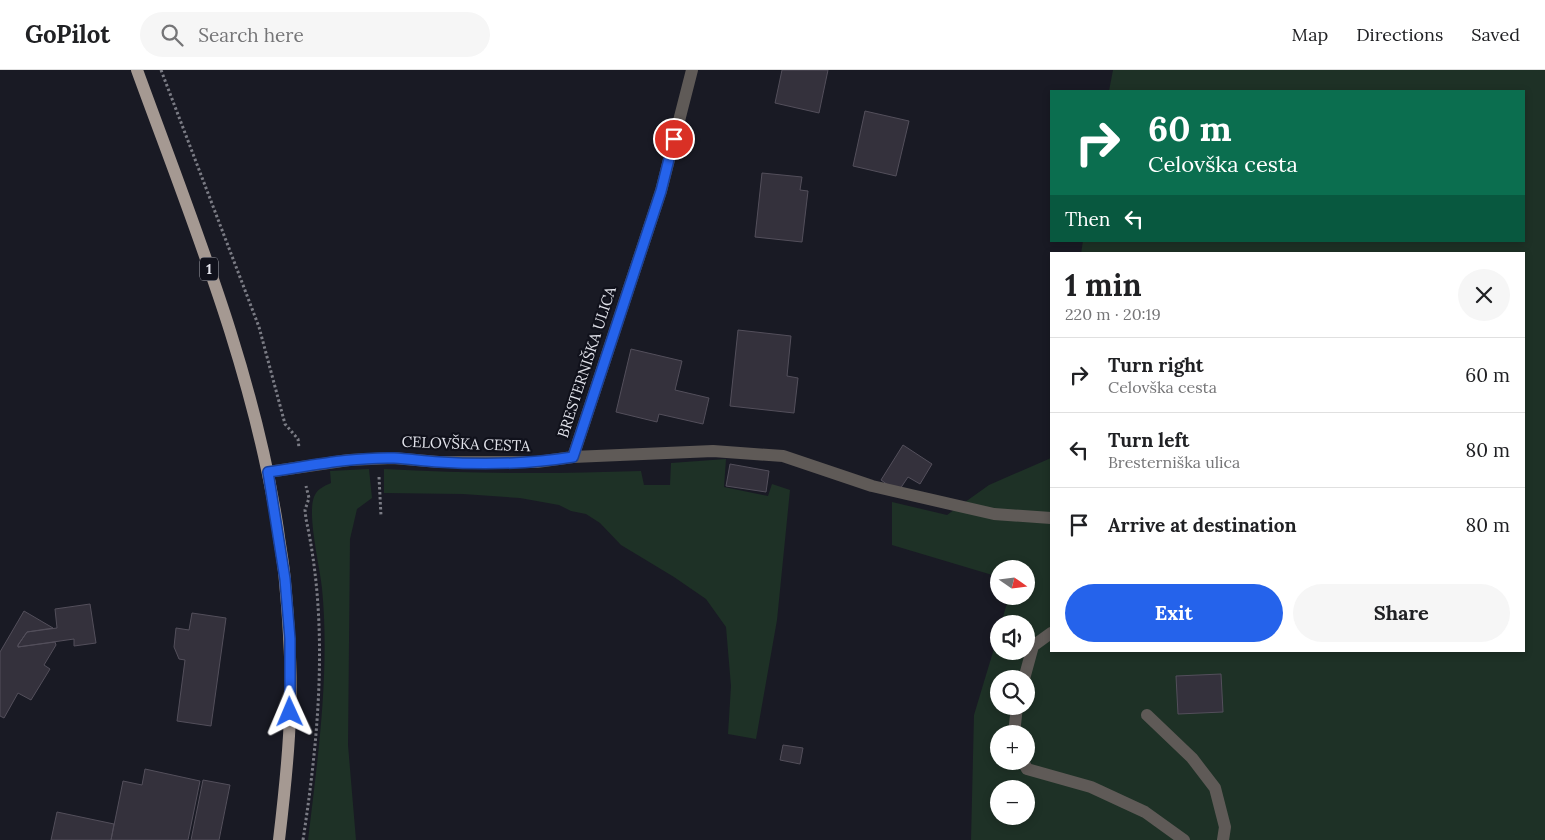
<!DOCTYPE html>
<html lang="en">
<head>
<meta charset="utf-8">
<style>
  body { margin:0; font-family:Lora,serif; background:#f6f6f6; color:#202124; height:100vh; display:flex; flex-direction:column; font-size:19px; white-space:nowrap }
  * { box-sizing:border-box; margin:0 }
  p { font-size:16px; color:#757577 }
  .icon { flex:none; width:28px; height:28px; fill:none; stroke:currentColor; stroke-width:2; stroke-linecap:round; stroke-linejoin:round }
  .map { position:relative; flex:1; overflow:hidden }
  .drawer { position:absolute; left:1050px; top:182px; width:475px; height:400px; display:flex; flex-direction:column; background:#fff; border-radius:0px; box-shadow:0 2px 8px #0003 }
  .drawer>* { flex:none }
  .top-card { position:absolute; left:1050px; top:20px; width:475px; height:152px; border-radius:0px; box-shadow:0 2px 8px #0003; background:#0b6e4f; color:#fff; overflow:hidden }
  .needle { width:32px; rotate:104deg }
  .fabs { position:absolute; left:990px; top:490px; display:grid; gap:10px }
  .fabs a { display:grid; place-items:center; width:45px; height:45px; border-radius:50%; background:#fff; box-shadow:0 2px 8px #0003; font-size:25px }
  .pin { position:absolute; display:grid; place-items:center; width:42px; height:42px; color:#fff; margin:-21px; border:2px solid #fff; border-radius:50%; box-shadow:0 1px 5px #0007 }
  .me { position:absolute; width:55px; margin:-28px; rotate:359deg; stroke-linejoin:round; filter:drop-shadow(0 0 4px #0008) }
  .turn { display:flex; align-items:center; gap:18px; height:105px; padding:0 15px; font-size:22px }
  .turn .icon { width:65px; height:65px; stroke-width:2.5 }
  .turn b { display:block; font-size:35px; line-height:42px }
  .then { display:flex; align-items:center; height:48px; padding:0 15px; background:#0003; gap:10px; font-size:19px }
  .round { display:grid; place-items:center; flex:none; width:52px; height:52px; border-radius:26px; background:#f6f6f6 }
  .head { display:flex; align-items:center; justify-content:space-between; height:85px; padding:0 15px }
  h1 { font-size:30px; font-weight:800; line-height:38px }
  .button { display:flex; gap:10px; margin-top:auto; padding:10px 15px }
  .button a { flex:1; height:58px; border-radius:30px; background:#2563eb; color:#fff; font-size:20px; font-weight:800; line-height:58px; text-align:center }
  .button a+a { background:#f6f6f6; color:#202124 }
  ul { padding:0; list-style:none }
  li { display:flex; align-items:center; gap:15px; height:75px; padding:0 15px; border-top:1px solid #e0e0e0 }
  li div { flex:1 }
  li b { display:block; font-size:19px }
  li em { font-style:normal }
  header { display:flex; align-items:center; gap:30px; box-sizing:border-box; height:70px; padding:0 25px; background:#fff; border-bottom:1px solid #e0e0e0 }
  header strong { font-size:24px }
  nav { display:flex; gap:28px; margin-inline-start:auto; font-size:18px }
  .search { width:350px; height:45px; background:#f6f6f6; display:flex; align-items:center; gap:12px; box-sizing:border-box; padding:0 18px; border-radius:28px; color:#757577; font-size:19px }
  .map>svg:first-child { display:block }
</style>
</head>
<body>
<header>
<strong>GoPilot</strong>
<div class="search"><svg class="icon" aria-label="search" viewBox="0 0 24 24"><circle cx="10" cy="10" r="6"/><path d="M15 15l6 6"/></svg>Search here</div>
<nav><a>Map</a><a>Directions</a><a>Saved</a></nav>
</header>
<div class="map">
<svg width="1545" height="770" viewBox="0 0 1545 770">
  <rect width="100%" height="100%" fill="#191a24"/>
  <path fill="#1e3126" fill-rule="evenodd" d="M1113 0H1545V770H971L974 645 999 562V581H1026V554H1001L1009 526H1026V499H999V507L892 475V432L947 445 989 415 1051 388V581H1524V184H1081L1083 171H1524V21H1109ZM999 609H1026V636H999ZM999 664H1026V691H999ZM999 719H1026V746H999Z
    M726 389 724 417 768 426 772 414 790 420 777 550 756 669 728 664 731 616 726 557 706 529 674 507 621 475 600 453 586 444 571 441 559 435 520 428 463 424 384 423V399C470 404 555 404 641 401L644 415H670L671 393Z
    M369 399 372 428 357 439 350 469 348 675 356 770H308C318 687 330 602 322 518 320 497 307 445 314 427 317 419 324 416 331 413L330 401Z"/>
  <path fill="#34313c" stroke="#534f5b" d="M782 0H828L819 43 775 33Z
    M865 41 909 51 896 106 853 96Z
    M762 103 802 107 800 120 808 121 802 172 755 167Z
    M738 260 791 266 787 306 798 308 794 343 730 336Z
    M631 279 682 291 675 320 709 328 703 354 659 344 657 352 616 342Z
    M903 375 932 394 920 414 908 407 898 422 881 410Z
    M730 394 769 401 766 422 726 416Z
    M90 534 96 573 74 576V569L18 577V575L27 562 57 558 55 539Z
    M24 541 53 558 27 562 18 575V577L55 572 56 575 44 595 50 599 31 630 18 623 4 648 0 646V582Z
    M192 543 226 548 211 656 177 651 185 590 179 589 174 577 176 558 189 560Z
    M1221 604 1223 642 1178 644 1176 606Z
    M783 675 803 678 800 694 780 690Z
    M145 699 200 711 188 770H111L123 711 142 715Z
    M203 710 230 715 219 770H191Z
    M57 742 114 754 111 770H51Z"/>
  <g fill="none" stroke-linecap="round" stroke-linejoin="round">
    <path stroke="#7b7c85" stroke-width="3" stroke-dasharray="2.5 2.5" stroke-linecap="butt" d="M161 0 259 257 285 354 298 369 299 378
      M379 407 381 446
      M303 770C319 665 329 554 306 449L305 440 309 428 306 416"/>
    <path stroke="#5f5a57" stroke-width="12" d="M573 387 713 381 783 386 872 416 994 444 1051 448
      M1024 609 1033 576 1051 563
      M1147 645 1192 688 1215 718 1225 757 1223 770
      M1014 664 1017 636
      M1023 691 1027 699 1091 717 1145 742 1184 770"/>
    <path stroke="#5f5a57" stroke-width="12" d="M268 402 349 390 393 388 439 392H537L573 387 661 121 692 0"/>
    <path stroke="#a59992" stroke-width="12" d="M137 0C192 151 254 301 278 460 280 477 284 495 285 512 289 555 292 599 290 643 289 686 284 728 279 770"/>
  </g>
  <g fill="none" stroke-linecap="round" stroke-linejoin="round">
    <g stroke="#184099" stroke-width="12">
      <path id="route" d="M290 642V569L285 509 268 402C310 396 351 387 394 388 409 389 424 391 439 392 484 395 529 394 573 387L661 121 674 69"/>
    </g>
    <use href="#route" stroke="#2563eb" stroke-width="9"/>
  </g>
  <g text-anchor="middle" stroke-width="4.5" stroke-linejoin="round" paint-order="stroke">
    <rect fill="#10111b" stroke="#a4a5ad" stroke-width="1" x="200" y="187.5" width="18" height="23" rx="4"/>
    <g font-size="14" font-weight="bold" fill="#e3e4ec">
      <text x="209" y="204">1</text>
    </g>
    <g font-size="15" fill="#e3e4ec" stroke="#10111b">
      <text transform="translate(587 292) rotate(-72)" y="5">BRESTERNIŠKA ULICA</text>
      <text transform="translate(466 374) rotate(2)" y="5">CELOVŠKA CESTA</text>
    </g>
  </g>
</svg>
<div class="fabs">
<a><svg class="needle" viewBox="-14 -14 28 28"><path d="M0-13l5 13h-10z" fill="#e53935"/><path d="M0 13l5-13h-10z" fill="#757577"/></svg></a>
<a><svg class="icon" aria-label="sound" viewBox="0 0 24 24"><path d="M4 9h4l5-4v14l-5-4H4zM17 9q2 3 0 6"/></svg></a>
<a><svg class="icon" aria-label="search" viewBox="0 0 24 24"><circle cx="10" cy="10" r="6"/><path d="M15 15l6 6"/></svg></a>
<a>+</a>
<a>−</a>
</div>
<div class="pin" style="left:674px;top:69px;background:#d93025"><svg class="icon" aria-label="arrive" viewBox="0 0 24 24"><path d="M6 21V4h12l-3 4 3 4H6"/></svg></div>
<svg class="me" style="left:290px;top:642px" viewBox="-20 -20 40 40"><path d="M0-17L14 15 0 8-14 15z" fill="#2563eb" stroke="#fff" stroke-width="4"/></svg>
<div class="top-card">
<div class="turn"><svg class="icon" aria-label="right" viewBox="0 0 24 24"><path d="M7 20v-9h11M14 6l5 5-5 5"/></svg><div><b>60 m</b>Celovška cesta</div></div>
<div class="then">Then<svg class="icon" aria-label="left" viewBox="0 0 24 24"><path d="M17 20v-9H6M10 6l-5 5 5 5"/></svg></div>
</div>
<section class="drawer">
<div class="head"><div><h1>1 min</h1><p>220 m · 20:19</p></div><a class="round"><svg class="icon" aria-label="close" viewBox="0 0 24 24"><path d="M6 6l12 12M18 6L6 18"/></svg></a></div>
<ul>
<li><svg class="icon" aria-label="right" viewBox="0 0 24 24"><path d="M7 20v-9h11M14 6l5 5-5 5"/></svg><div><b>Turn right</b><p>Celovška cesta</p></div><em>60 m</em></li>
<li><svg class="icon" aria-label="left" viewBox="0 0 24 24"><path d="M17 20v-9H6M10 6l-5 5 5 5"/></svg><div><b>Turn left</b><p>Bresterniška ulica</p></div><em>80 m</em></li>
<li><svg class="icon" aria-label="arrive" viewBox="0 0 24 24"><path d="M6 21V4h12l-3 4 3 4H6"/></svg><div><b>Arrive at destination</b></div><em>80 m</em></li>
</ul>
<div class="button"><a>Exit</a><a>Share</a></div>
</section>
</div>
</body>
</html>
